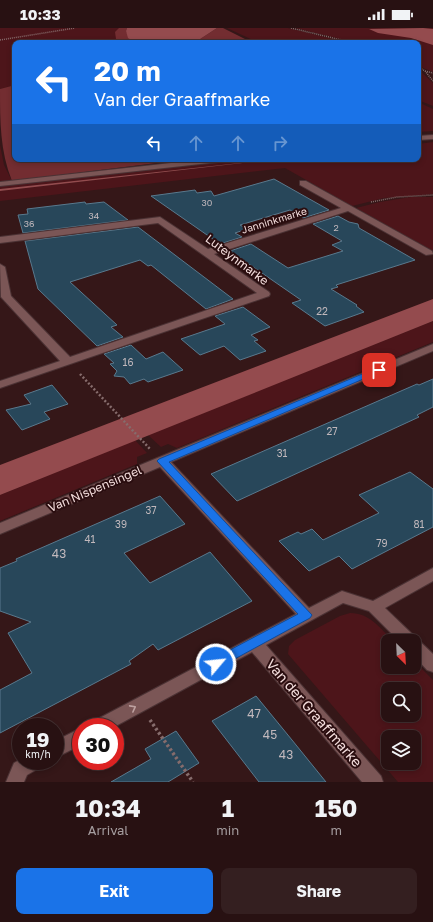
<!DOCTYPE html>
<html lang="en">
<head>
<meta charset="utf-8">
<style>
  body { margin:0; font-family:"Golos Text",sans-serif; background:#341f20; color:#f1f3f6; height:100vh; display:flex; flex-direction:column; font-size:15px; white-space:nowrap }
  * { box-sizing:border-box; margin:0 }
  p { font-size:13px; color:#a59d9f }
  .icon { flex:none; width:22px; height:22px; fill:none; stroke:currentColor; stroke-width:2; stroke-linecap:round; stroke-linejoin:round }
  .map { position:relative; height:754px; overflow:hidden }
  .sheet { display:flex; flex-direction:column; background:#281112; flex:1 }
  .sheet>* { flex:none }
  .banner { position:absolute; left:12px; top:12px; width:409px; height:122px; border-radius:8px; box-shadow:0 2px 6px #0003,0 0 0 1px #443132; background:#1a73e8; color:#fff; overflow:hidden }
  .needle { width:26px; rotate:156deg }
  .tools { position:absolute; left:381px; top:606px; display:grid; gap:8px }
  .tools a { display:grid; place-items:center; width:40px; height:40px; border-radius:8px; background:#281112; box-shadow:0 2px 6px #0003,0 0 0 1px #443132; font-size:20px }
  .speed { position:absolute; left:12px; top:690px; display:flex; gap:8px; font-size:20px; font-weight:700; text-align:center }
  .speed>* { display:grid; place-content:center; width:52px; height:52px; border-radius:50%; background:#281112; box-shadow:0 2px 6px #0003,0 0 0 1px #443132; line-height:1 }
  .speed small { font-size:10px; font-weight:400 }
  .speed .limit { border:6px solid #d22; background:#fff; color:#111 }
  .pin { position:absolute; display:grid; place-items:center; width:34px; height:34px; color:#fff; margin:-17px; border-radius:8px; box-shadow:0 2px 6px #0006 }
  .me { position:absolute; width:44px; margin:-22px; rotate:62deg; stroke-linejoin:round; filter:drop-shadow(0 0 3px #0008) }
  .turn { display:flex; align-items:center; gap:14px; height:84px; padding:0 16px; font-size:18px }
  .turn .icon { width:52px; height:52px; stroke-width:2.5 }
  .turn b { display:block; font-size:28px; line-height:34px }
  .lanes { display:flex; align-items:center; height:38px; padding:0 16px; background:#0003; justify-content:center; gap:20px; direction:ltr }
  .lanes .off { opacity:.35 }
  .eta { display:flex; justify-content:space-evenly; align-items:center; height:68px; text-align:center }
  .eta b { font-size:24px; font-weight:700; line-height:28px }
  .primary-button { display:flex; gap:8px; margin-top:auto; padding:8px 16px }
  .primary-button a { flex:1; height:46px; border-radius:8px; background:#1a73e8; color:#fff; font-size:16px; font-weight:700; line-height:46px; text-align:center }
  .primary-button a+a { background:#341f20; color:#f1f3f6 }
  .status { display:flex; justify-content:space-between; align-items:center; height:28px; padding:0 20px; background:#281112; direction:ltr }
  .status svg { height:11px; fill:currentColor }
  .map>svg:first-child { display:block }
</style>
</head>
<body>
<div class="status"><b>10:33</b><svg viewBox="0 0 49 12"><path d="M0 12V9h3v3zM5 12V6h3v6zM10 12V3h3v9zM15 12V0h3v12zM26 1h20v11H26zM47 4h2v5h-2z"/></svg></div>
<div class="map">
<svg width="433" height="754" viewBox="0 0 433 754">
  <rect width="100%" height="100%" fill="#351718"/>
  <path fill="#4d151a" fill-rule="evenodd" d="M0 0H217L194 15H15V57L0 61Z
    M227 0H288L350 15H259Z
    M295 0H433V44L418 38V15H357Z
    M418 41 433 55V78L418 72Z
    M418 74 433 81V103L418 104Z
    M433 114V166L384 170 352 178 285 140 0 173V163L269 132 0 161V158L244 131H418V116Z
    M0 117 4 137 12 153 0 154Z
    M411 169H433V223L356 180 380 174Z
    M433 293V314L177 420 168 416 161 419 148 407Z
    M135 412 147 425 137 429V436L0 493V467Z
    M350 585C370 585 380 600 393 613H388V639H414V633L433 652V754H398L288 626 289 618 295 612 340 588ZM388 661H414V687H388ZM388 709H414V735H388Z"/>
  <path fill="#732d31" d="M119 0H127L126 3 131 13 136 15H124L116 11 115 4Z
    M217 0H223L253 15H194Z
    M15 57V131H173V133L12 153C0 123 0 93 0 61Z"/>
  <path fill="#944b4e" d="M127 0H217L194 15H136L128 10 126 3Z
    M423 0 433 1V17L411 10 378 5 369 1Z
    M268 132H269L0 163V161Z
    M433 271V293L0 467V437Z"/>
  <path fill="#28475a" stroke="#59798d" d="M274 151 329 182 303 190 290 182 240 197 247 201 235 205 242 209 220 216 151 168 195 162 197 165 211 163 214 168Z
    M85 174 86 176 104 174 128 192 23 205 18 187 28 186 27 181Z
    M338 188 349 194 358 196 359 200 415 232 336 257 338 259 331 261 357 277 356 278 364 284 325 298 292 275 301 272 230 223 251 216 288 240 343 223 332 217 342 213 313 196Z
    M138 199 233 271 206 281 151 237 148 238 140 232 70 254 117 297 111 299 123 309 97 318 38 261 25 213Z
    M243 279 270 299 251 307 258 312 254 313 266 323 240 332 224 318 200 327 181 311 225 296 215 288Z
    M131 317 146 331 163 324 183 342 148 354 144 351 130 356 124 349 114 348 117 343 110 336 114 335 104 326Z
    M433 351V379L417 387 419 389 237 473 211 446 417 356 419 357Z
    M52 357 68 376 44 384 50 391 22 402 6 382 31 376 24 367Z
    M410 444 433 461V499L352 541 339 528 309 543 279 513 298 504 301 506 312 501 323 512 379 485 359 467Z
    M160 468 185 496 124 525 150 555 210 524 252 573 158 622 153 616 129 633 131 636 0 705V662L32 645 8 605 31 594 0 583V540L17 533 16 531Z
    M256 668 292 712 326 754H259L212 693Z
    M176 703 199 735 168 754H111L151 731 145 721Z"/>
  <g fill="none" stroke-linecap="round" stroke-linejoin="round">
    <g stroke="#4b3234" stroke-width="2">
      <path id="street" d="M433 107V111L418 112V108Z
        M207 131H232L228 133 0 158V154Z
        M300 153H306L432 223 433 226 426 227 348 183 214 226 269 264 270 266 269 268 0 360V353L60 333 1 269 0 236 5 239 11 268 70 329 257 265 158 195 0 215V209L160 189 208 221 341 180 300 157Z
        M433 316V323L171 434 309 580 342 563 373 573 433 540V553L385 580 433 626V644L427 642 414 628V613H399L369 583 343 575 266 617 381 748 383 754H362L252 624 114 699H89L92 694 296 586 160 439 0 506V495Z
        M81 700V717L55 730V713Z
        M21 731V733H44L41 739 27 747 24 754H6L14 735Z"/>
    </g>
    <path stroke="#866c6c" stroke-width="1.5" stroke-dasharray="1 1" stroke-linecap="butt" d="M291 0 354 15
      M0 12 75 0
      M418 39 425 43 433 53
      M425 43 433 45
      M371 174 397 169 433 167"/>
    <path stroke="#866c6c" stroke-width="2.5" stroke-dasharray="2 2" stroke-linecap="butt" d="M80 346 150 421"/>
    <path stroke="#866c6c" stroke-width="3.5" stroke-dasharray="2.5 2.5" stroke-linecap="butt" d="M150 692 193 754"/>
    <use href="#street" fill="#7b5656" fill-rule="evenodd"/>
  </g>
  <defs><path id="oneway-chevron" d="M-2-3.5L2.5 0L-2 3.5" fill="none" stroke-width="1.6" stroke-linecap="round" stroke-linejoin="round"/></defs>
  <use stroke="#bea1a0" href="#oneway-chevron" transform="translate(133 680) rotate(-28)"/>
  <path fill="#1a73e8" stroke="#114b97" d="M379 339 383 342 382 343 169 434 312 587 310 590 220 639 216 641 211 639 209 636 211 632 298 586 157 433 159 431Z"/>
  <g text-anchor="middle" stroke-width="4" stroke-linejoin="round" paint-order="stroke">
    <g font-size="9" fill="#c1b8bc">
      <text x="207" y="178">30</text>
      <text x="94" y="191">34</text>
      <text x="29" y="199">36</text>
      <text x="336" y="203">2</text>
    </g>
    <g font-size="10" fill="#f4dedd" stroke="#2a0d0f">
      <text transform="translate(274 192) rotate(-17)" y="4">Janninkmarke</text>
    </g>
    <g font-size="10" fill="#c1b8bc">
      <text x="322" y="287">22</text>
      <text x="128" y="338">16</text>
      <text x="332" y="407">27</text>
      <text x="282" y="429">31</text>
      <text x="151" y="486">37</text>
      <text x="121" y="500">39</text>
      <text x="419" y="500">81</text>
      <text x="90" y="515">41</text>
      <text x="382" y="519">79</text>
    </g>
    <g font-size="12" fill="#f4dedd" stroke="#2a0d0f">
      <text transform="translate(237 232) rotate(37)" y="4">Luteynmarke</text>
      <text transform="translate(95 461) rotate(-23)" y="4">Van Nispensingel</text>
    </g>
    <g font-size="12" fill="#c1b8bc">
      <text x="59" y="530">43</text>
      <text x="254" y="690">47</text>
      <text x="270" y="711">45</text>
      <text x="286" y="731">43</text>
    </g>
    <g font-size="14" fill="#f4dedd" stroke="#2a0d0f">
      <text transform="translate(314 685) rotate(49)" y="5">Van der Graaffmarke</text>
    </g>
  </g>
</svg>
<div class="tools">
<a><svg class="needle" viewBox="-14 -14 28 28"><path d="M0-13l5 13h-10z" fill="#e53935"/><path d="M0 13l5-13h-10z" fill="#a59d9f"/></svg></a>
<a><svg class="icon" aria-label="search" viewBox="0 0 24 24"><circle cx="10" cy="10" r="6"/><path d="M15 15l6 6"/></svg></a>
<a><svg class="icon" aria-label="layers" viewBox="0 0 24 24"><path d="M12 4l9 5-9 5-9-5zM3 14l9 5 9-5"/></svg></a>
</div>
<div class="speed"><div>19<small>km/h</small></div><div class="limit">30</div></div>
<div class="pin" style="left:379px;top:342px;background:#d93025"><svg class="icon" aria-label="arrive" viewBox="0 0 24 24"><path d="M6 21V4h12l-3 4 3 4H6"/></svg></div>
<svg class="me" style="left:216px;top:636px" viewBox="-20 -20 40 40"><circle r="17" fill="#1a73e8" stroke="#fff" stroke-width="3"/><path d="M0-11L8 9 0 5-8 9z" fill="#fff"/></svg>
<div class="banner">
<div class="turn"><svg class="icon" aria-label="left" viewBox="0 0 24 24"><path d="M17 20v-9H6M10 6l-5 5 5 5"/></svg><div><b>20 m</b>Van der Graaffmarke</div></div>
<div class="lanes"><svg class="icon" aria-label="left" viewBox="0 0 24 24"><path d="M17 20v-9H6M10 6l-5 5 5 5"/></svg><svg class="icon off" aria-label="ahead" viewBox="0 0 24 24"><path d="M12 20V5M6 11l6-6 6 6"/></svg><svg class="icon off" aria-label="ahead" viewBox="0 0 24 24"><path d="M12 20V5M6 11l6-6 6 6"/></svg><svg class="icon off" aria-label="right" viewBox="0 0 24 24"><path d="M7 20v-9h11M14 6l5 5-5 5"/></svg></div>
</div>
</div>
<section class="sheet">
<div class="eta">
<div><b>10:34</b><p>Arrival</p></div>
<div><b>1</b><p>min</p></div>
<div><b>150</b><p>m</p></div>
</div>
<div class="primary-button"><a>Exit</a><a>Share</a></div>
</section>
</body>
</html>
